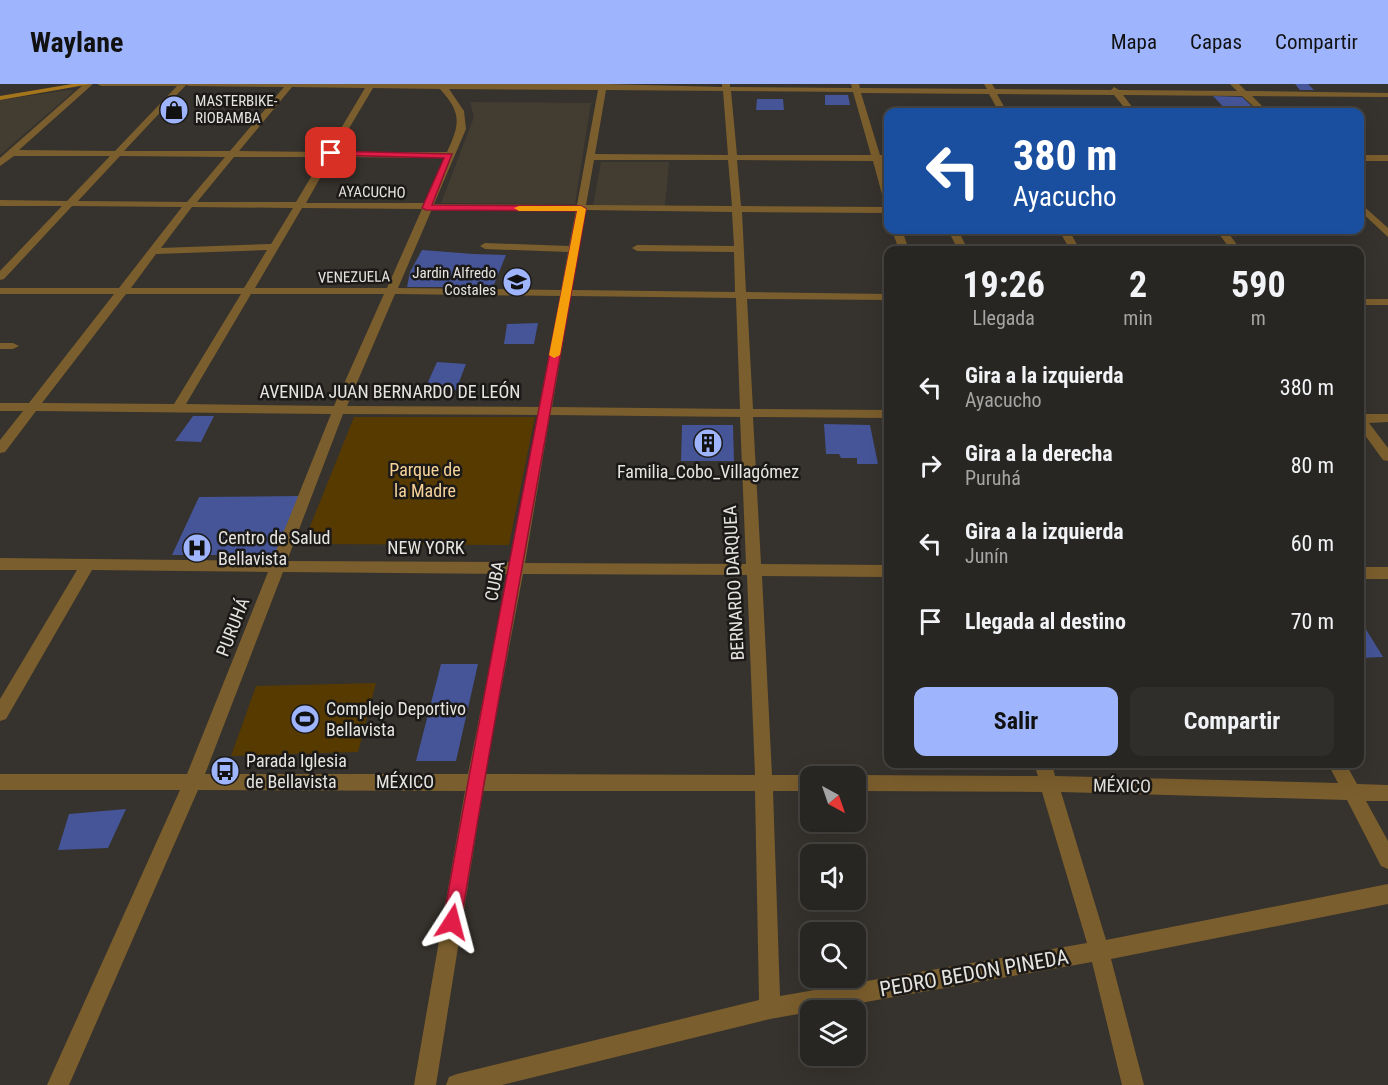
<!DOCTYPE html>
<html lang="es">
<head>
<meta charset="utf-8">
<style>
  body { margin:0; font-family:"Roboto Condensed",sans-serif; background:#302e2a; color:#f1f3f6; height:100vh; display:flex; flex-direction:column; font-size:22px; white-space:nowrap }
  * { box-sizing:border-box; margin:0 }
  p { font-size:20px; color:#a5a5a5 }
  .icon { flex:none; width:33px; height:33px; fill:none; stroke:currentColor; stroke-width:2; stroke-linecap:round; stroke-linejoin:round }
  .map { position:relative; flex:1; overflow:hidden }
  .panel { position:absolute; left:884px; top:162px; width:480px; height:522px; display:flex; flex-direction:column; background:#282622; border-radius:12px; box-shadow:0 6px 24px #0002,0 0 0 2px #444340 }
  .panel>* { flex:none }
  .guide { position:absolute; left:884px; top:24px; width:480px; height:126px; border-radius:12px; box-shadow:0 6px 24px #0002,0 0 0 2px #444340; background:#1a4fa0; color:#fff; overflow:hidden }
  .needle { width:39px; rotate:140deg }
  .fabs { position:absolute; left:800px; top:682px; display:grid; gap:12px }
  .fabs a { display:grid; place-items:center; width:66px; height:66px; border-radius:12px; background:#282622; box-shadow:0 6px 24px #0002,0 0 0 2px #444340; font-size:30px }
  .pin { position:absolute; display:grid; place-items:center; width:51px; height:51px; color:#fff; margin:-26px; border-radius:12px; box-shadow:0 3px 9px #0006 }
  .me { position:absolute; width:66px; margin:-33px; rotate:9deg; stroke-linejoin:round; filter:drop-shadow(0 0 4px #0008) }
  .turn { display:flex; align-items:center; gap:21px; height:126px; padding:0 30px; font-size:27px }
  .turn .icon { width:78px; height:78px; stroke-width:2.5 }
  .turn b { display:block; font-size:42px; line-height:51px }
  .eta { display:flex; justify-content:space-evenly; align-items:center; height:102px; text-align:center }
  .eta b { font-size:36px; font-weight:700; line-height:42px }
  .cta { display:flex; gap:12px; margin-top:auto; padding:12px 30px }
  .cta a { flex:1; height:69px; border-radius:12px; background:#9eb4fd; color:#111; font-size:24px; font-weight:700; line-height:69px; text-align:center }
  .cta a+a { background:#302e2a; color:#f1f3f6 }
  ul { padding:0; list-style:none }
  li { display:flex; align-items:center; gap:18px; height:78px; padding:0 30px }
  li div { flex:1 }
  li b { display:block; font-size:22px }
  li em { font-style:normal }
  header { display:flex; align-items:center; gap:36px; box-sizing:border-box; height:84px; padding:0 30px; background:#9eb4fd; color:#111 }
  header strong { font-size:28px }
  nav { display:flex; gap:33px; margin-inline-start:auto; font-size:21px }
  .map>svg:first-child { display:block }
</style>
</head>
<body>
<header>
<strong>Waylane</strong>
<nav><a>Mapa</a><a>Capas</a><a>Compartir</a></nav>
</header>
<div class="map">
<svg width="1388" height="1001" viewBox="0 0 1388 1001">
  <rect width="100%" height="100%" fill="#36322d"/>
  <path fill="#433c31" d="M69 6 74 7 0 71V16Z
    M470 18 591 19 575 120 441 119 474 33Z
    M601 78H669L665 122H593Z"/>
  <path fill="#573a00" d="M354 333H535L509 461 303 460Z
    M376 599 358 668 231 672 256 602Z"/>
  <path fill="#455598" d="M1295 0H1308L1314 6H1300Z
    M825 11H848L850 21H825Z
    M1213 12 1242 13 1258 28H1228Z
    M757 15H783L784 26H756Z
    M422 166 474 170 506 171 493 203H407L410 188Z
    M538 239 534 260H504L507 240Z
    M437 278 466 280 456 306 424 307Z
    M193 332H214L201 358 175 357Z
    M824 340 870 341 878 380H857V374H841L839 370H826Z
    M682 341H733L734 377H681Z
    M299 412 275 471H172L199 413Z
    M1359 534 1383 573 1359 574Z
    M441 580H478L456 677H416Z
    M126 725 108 764 58 766 69 730Z"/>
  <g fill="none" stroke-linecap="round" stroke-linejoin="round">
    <path fill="#7b5e2d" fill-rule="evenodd" d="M84 0H93L19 66 115 67 177 2H101L97 0H607L722 3V0H730V3L852 4 851 0H859L860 4 987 5 984 0H992L995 5 1111 6 1114 3 1119 6 1237 7 1230 0H1239L1246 7 1388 9V13L1252 12 1268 28H1260L1242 12 1123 11 1136 28H1128L1114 11 997 10 1007 28H999L989 10 861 9 880 71H888V77H882L888 98V117L883 114 873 77 737 76 741 122 888 123V129L742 128 746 208 888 210V216L747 215 753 325 888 326V334L753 333 761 480 888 481V493L762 492 772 691H810L816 693H810V707H773L780 912 1087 859 1042 708 855 707V693H849L855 691 1038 692 1034 680H1052L1055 692 1338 699 1328 680H1346L1357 700 1388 701V717H1366L1388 757V785L1381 782 1347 716 1061 708 1106 856 1388 800V820L1111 875 1144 1001H1122L1092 878 770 935 502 1001H446L449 993 457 990 759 916 755 707H483L436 1001H414L465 707 198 706 69 1001H47L180 706H0V690H187L268 488 92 486 6 635 0 637V615L77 486H0V474L272 477 331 330 36 327 5 368 0 369V356L23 327H0V319H29L114 210H0V204H119L182 123 72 122 4 195 0 196V187L62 122H0V116L67 117 110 72H14L0 82V74ZM186 1 189 2 284 3 230 67H124ZM292 3 365 4 327 68 239 67ZM373 4 440 5C462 29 460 40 447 68H335ZM449 5 598 6 577 121 434 120 466 45 464 27ZM606 6 723 7 728 71 595 70ZM731 7 853 8 871 71H737ZM120 72 225 73 187 118 78 117ZM234 73H323L296 118H197ZM332 73 445 74 424 119H306ZM594 76H728L732 122 586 121ZM192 123 293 124 271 160 161 164ZM302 124 422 125 387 204H255ZM432 125 576 126 569 162 485 159 480 162 485 165 568 168 561 206 398 204ZM585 126 732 128 734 162 637 161 632 164 637 167 734 168 735 208 572 206ZM267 166 244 204H131L156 170ZM126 210H241L174 320 42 319ZM251 210H384L334 322 186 320ZM395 210 560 212 539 323 347 322ZM571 212 736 214 740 325 552 323ZM343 330 538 331 510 478 287 477ZM550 331 740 333 746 480 525 479ZM283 488 508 490 468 690H205ZM523 490 747 491 755 691 485 690Z
      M1359 71H1388V77H1359Z
      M1359 118 1388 144V153L1359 126Z
      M892 146H902L909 166H899Z
      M1059 146H1069L1080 166H1070Z
      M1216 146H1226L1241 166H1231Z
      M952 150H960L968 166H958L951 152Z
      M1359 215H1388V221H1359Z
      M0 259H13L19 262 13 265H0Z
      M1359 330H1388V338L1369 339 1388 364V377L1383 376 1359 343Z
      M1359 483H1388V495H1359Z"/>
    <path fill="#a4751b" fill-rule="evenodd" d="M72 0H91L0 16V12Z"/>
  </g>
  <path fill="#e11d48" stroke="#92132f" stroke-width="1.5" d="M331 67 452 70 432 121 581 122 586 125C545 363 499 600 461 838L459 844 452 847 446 844 443 838C484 601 532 364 577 127L426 126 422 124 444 74 328 71 327 69Z"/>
  <path fill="#f59e0b" d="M581 122 586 125 560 271 554 274 549 271 577 127H519L514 124 519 122Z"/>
  <defs>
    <g id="shop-disc" transform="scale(1.5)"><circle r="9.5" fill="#9eb4fd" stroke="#1c1a18"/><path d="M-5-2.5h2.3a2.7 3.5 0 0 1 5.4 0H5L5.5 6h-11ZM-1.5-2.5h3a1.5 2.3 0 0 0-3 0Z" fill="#111"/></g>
    <g id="school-disc" transform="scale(1.5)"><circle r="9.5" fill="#9eb4fd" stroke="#1c1a18"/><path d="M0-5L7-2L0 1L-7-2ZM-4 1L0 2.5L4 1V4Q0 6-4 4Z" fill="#111"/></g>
    <g id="building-disc" transform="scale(1.5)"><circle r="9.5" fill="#9eb4fd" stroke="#1c1a18"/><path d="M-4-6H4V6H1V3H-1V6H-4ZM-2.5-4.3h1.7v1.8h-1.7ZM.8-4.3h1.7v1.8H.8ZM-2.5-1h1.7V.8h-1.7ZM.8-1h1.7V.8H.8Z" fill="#111"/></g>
    <g id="hospital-disc" transform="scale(1.5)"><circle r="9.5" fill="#9eb4fd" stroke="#1c1a18"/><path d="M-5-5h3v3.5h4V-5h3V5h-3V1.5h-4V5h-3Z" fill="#111"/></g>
    <g id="stadium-disc" transform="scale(1.5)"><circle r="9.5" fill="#9eb4fd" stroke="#1c1a18"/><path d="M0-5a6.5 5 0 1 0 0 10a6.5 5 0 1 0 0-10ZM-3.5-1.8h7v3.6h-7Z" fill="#111"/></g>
    <g id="bus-disc" transform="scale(1.5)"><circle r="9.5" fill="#9eb4fd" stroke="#1c1a18"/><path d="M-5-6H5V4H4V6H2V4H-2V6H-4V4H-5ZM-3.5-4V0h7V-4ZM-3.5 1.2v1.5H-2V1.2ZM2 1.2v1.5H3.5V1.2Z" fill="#111"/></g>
  </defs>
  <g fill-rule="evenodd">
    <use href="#shop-disc" x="174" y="26"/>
    <use href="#school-disc" x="517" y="198"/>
    <use href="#building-disc" x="708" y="359"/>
    <use href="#hospital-disc" x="197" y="464"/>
    <use href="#stadium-disc" x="305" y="635"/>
    <use href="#bus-disc" x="225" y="687"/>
  </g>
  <g text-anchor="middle" stroke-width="5" stroke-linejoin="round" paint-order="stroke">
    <g font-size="15" fill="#e6e4e0" stroke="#1c1a18" text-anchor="start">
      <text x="195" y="22">MASTERBIKE-<tspan x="195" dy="17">RIOBAMBA</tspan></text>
      <text x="496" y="194" text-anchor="end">Jardin Alfredo<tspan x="496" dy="17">Costales</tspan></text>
    </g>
    <g font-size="15" fill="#e6e4e0" stroke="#1c1a18">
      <text transform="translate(372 108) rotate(1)" y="5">AYACUCHO</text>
      <text transform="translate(354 193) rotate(-1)" y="5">VENEZUELA</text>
    </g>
    <g font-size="18" fill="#e6e4e0" stroke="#1c1a18">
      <text x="390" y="314">AVENIDA JUAN BERNARDO DE LEÓN</text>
      <text x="426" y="470">NEW YORK</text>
      <text transform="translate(495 497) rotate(-79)" y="6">CUBA</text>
      <text transform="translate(734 499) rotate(-93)" y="6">BERNARDO DARQUEA</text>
      <text transform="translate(233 543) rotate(-69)" y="6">PURUHÁ</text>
      <text x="405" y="704">MÉXICO</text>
      <text transform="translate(1122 702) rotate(1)" y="6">MÉXICO</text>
    </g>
    <g font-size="18" fill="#f6d299" stroke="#1c1a18">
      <text x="425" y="392">Parque de<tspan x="425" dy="21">la Madre</tspan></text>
    </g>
    <g font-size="18" fill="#e6e4e0" stroke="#1c1a18" text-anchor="start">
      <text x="708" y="394" text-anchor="middle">Familia_Cobo_Villagómez</text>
      <text x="218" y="460">Centro de Salud<tspan x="218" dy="21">Bellavista</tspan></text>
      <text x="326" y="631">Complejo Deportivo<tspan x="326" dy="21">Bellavista</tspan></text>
      <text x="246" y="683">Parada Iglesia<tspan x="246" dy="21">de Bellavista</tspan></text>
    </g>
    <g font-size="21" fill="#e6e4e0" stroke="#1c1a18">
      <text transform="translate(974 889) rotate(-10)" y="7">PEDRO BEDON PINEDA</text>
    </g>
  </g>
</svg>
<div class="fabs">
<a><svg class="needle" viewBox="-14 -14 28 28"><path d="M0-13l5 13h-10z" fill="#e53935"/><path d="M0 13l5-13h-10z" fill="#a5a5a5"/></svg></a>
<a><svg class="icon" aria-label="sound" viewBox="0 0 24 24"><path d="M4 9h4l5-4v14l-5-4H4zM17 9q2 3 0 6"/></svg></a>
<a><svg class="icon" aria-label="search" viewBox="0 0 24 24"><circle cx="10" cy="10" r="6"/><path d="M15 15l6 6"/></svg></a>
<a><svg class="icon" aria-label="layers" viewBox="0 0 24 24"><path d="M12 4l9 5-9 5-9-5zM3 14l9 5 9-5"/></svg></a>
</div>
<div class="pin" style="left:331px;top:69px;background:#d93025"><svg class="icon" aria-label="arrive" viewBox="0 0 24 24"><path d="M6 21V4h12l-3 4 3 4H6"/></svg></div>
<svg class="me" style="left:452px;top:838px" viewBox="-20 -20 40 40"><path d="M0-17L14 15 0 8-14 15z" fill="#e11d48" stroke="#fff" stroke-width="4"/></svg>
<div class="guide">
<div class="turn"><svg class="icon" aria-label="left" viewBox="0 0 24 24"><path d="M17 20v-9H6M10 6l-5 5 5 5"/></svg><div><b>380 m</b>Ayacucho</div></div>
</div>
<section class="panel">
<div class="eta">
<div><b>19:26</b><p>Llegada</p></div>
<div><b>2</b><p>min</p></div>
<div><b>590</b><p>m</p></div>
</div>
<ul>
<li><svg class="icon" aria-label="left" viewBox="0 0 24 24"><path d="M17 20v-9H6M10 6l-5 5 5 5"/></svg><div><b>Gira a la izquierda</b><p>Ayacucho</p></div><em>380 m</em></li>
<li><svg class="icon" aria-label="right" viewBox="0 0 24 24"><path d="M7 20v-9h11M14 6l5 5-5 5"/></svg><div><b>Gira a la derecha</b><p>Puruhá</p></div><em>80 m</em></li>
<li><svg class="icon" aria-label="left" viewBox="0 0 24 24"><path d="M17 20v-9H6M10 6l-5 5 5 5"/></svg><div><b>Gira a la izquierda</b><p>Junín</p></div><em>60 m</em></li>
<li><svg class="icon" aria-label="arrive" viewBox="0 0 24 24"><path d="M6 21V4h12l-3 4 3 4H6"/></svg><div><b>Llegada al destino</b></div><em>70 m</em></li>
</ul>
<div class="cta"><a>Salir</a><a>Compartir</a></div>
</section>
</div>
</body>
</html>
